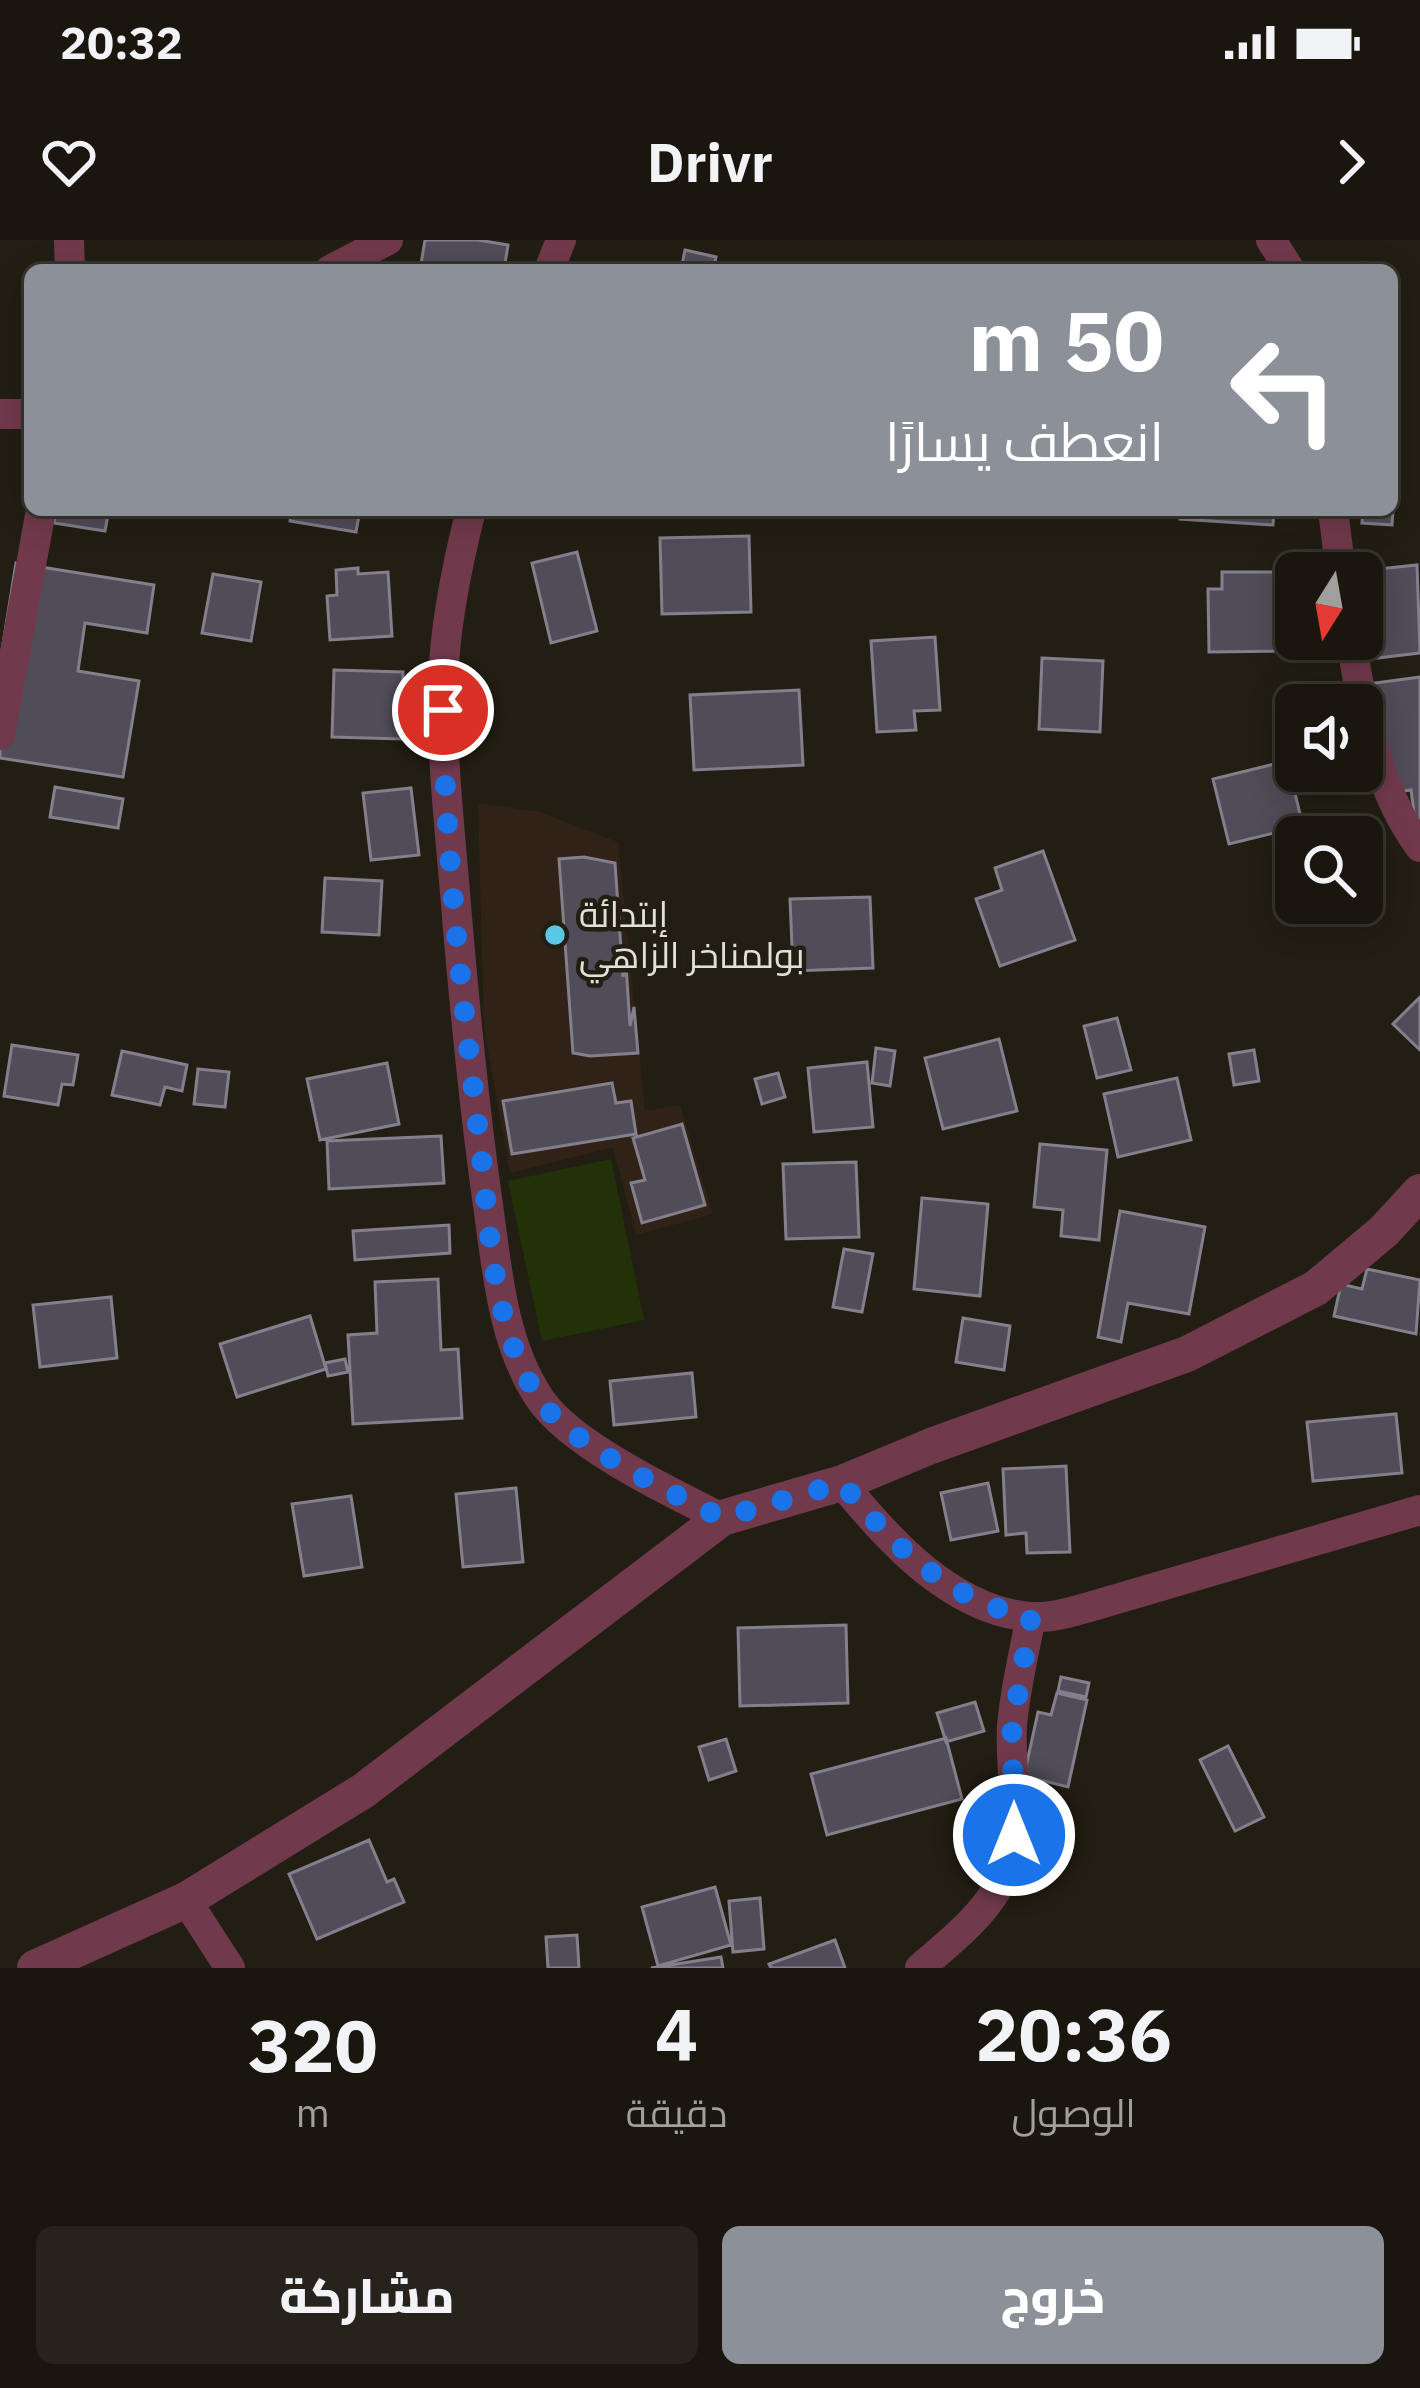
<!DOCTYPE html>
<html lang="ar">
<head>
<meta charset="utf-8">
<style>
  body { margin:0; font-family:"IBM Plex Sans",Cairo,sans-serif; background:#27231c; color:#f1f3f6; direction:rtl; height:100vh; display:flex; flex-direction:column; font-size:45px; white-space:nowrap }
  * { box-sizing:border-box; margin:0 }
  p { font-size:39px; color:#9f9f9e }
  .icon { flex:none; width:66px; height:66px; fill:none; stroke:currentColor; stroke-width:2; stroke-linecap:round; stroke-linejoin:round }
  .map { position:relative; height:1728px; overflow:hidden; direction:ltr }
  .sheet { display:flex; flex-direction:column; background:#1a160e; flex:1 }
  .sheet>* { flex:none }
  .banner { position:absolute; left:24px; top:24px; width:1374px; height:252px; border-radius:18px; box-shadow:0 6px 30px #0003,0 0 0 3px #38352e; direction:rtl; background:#8c9099; color:#fff; overflow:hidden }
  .needle { width:78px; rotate:191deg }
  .tools { position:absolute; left:1275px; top:312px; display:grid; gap:24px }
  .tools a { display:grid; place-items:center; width:108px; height:108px; border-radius:18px; background:#1a160e; box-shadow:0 6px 30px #0003,0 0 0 3px #38352e; font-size:60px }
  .pin { position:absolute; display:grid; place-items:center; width:102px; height:102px; color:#fff; margin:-51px; border:6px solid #fff; border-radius:50%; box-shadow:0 3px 12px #0007 }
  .me { position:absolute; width:132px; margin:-66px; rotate:0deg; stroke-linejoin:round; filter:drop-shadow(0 0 9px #0008) }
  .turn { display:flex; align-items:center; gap:42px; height:252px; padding:0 36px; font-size:54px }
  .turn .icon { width:156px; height:156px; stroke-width:2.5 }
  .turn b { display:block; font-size:84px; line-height:102px }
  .eta { display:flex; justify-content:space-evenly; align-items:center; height:204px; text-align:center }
  .eta b { font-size:72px; font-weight:800; line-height:84px }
  .primary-button { display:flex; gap:24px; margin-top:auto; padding:24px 36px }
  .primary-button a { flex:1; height:138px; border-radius:18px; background:#8c9099; color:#fff; font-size:48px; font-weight:800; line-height:138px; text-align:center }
  .primary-button a+a { background:#27231c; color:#f1f3f6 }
  .status { display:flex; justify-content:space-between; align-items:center; height:84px; padding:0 60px; background:#1a160e; direction:ltr }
  .status svg { height:33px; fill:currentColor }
  header { display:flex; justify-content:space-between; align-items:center; height:156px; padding:0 36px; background:#1a160e; font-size:54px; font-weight:800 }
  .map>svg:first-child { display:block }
</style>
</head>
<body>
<div class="status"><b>20:32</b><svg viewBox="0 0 49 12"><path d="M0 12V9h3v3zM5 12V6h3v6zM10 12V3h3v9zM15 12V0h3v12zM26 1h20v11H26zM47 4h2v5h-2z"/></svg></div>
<header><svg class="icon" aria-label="forward" viewBox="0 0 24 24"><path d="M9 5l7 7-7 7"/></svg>Drivr<svg class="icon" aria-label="heart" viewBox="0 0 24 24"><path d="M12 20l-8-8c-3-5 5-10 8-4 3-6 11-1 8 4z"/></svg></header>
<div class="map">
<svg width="1420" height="1728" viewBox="0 0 1420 1728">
  <rect width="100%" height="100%" fill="#231e13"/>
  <path fill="#312217" d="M478 563 540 572 618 602 645 871 680 865 713 974 636 995 613 907 510 933 484 788Z"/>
  <path fill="#213208" d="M611 919 644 1080 542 1101 508 941Z"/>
  <path fill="#504d59" stroke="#837f8c" stroke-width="3" d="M425 0H478L508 5 504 30H420Z
    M685 10 716 17 713 30 682 25Z
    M1392 254H1394L1392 285 1362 283 1363 270H1392Z
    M56 270H109L105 291 54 283Z
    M292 270H360L356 292 290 281Z
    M1181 270H1274L1273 285 1180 279Z
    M749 296 751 372 662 374 660 298Z
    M577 312 597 391 551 403 532 323Z
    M16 323 154 345 147 393 85 383 78 431 139 441 123 537 0 518V423Z
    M1417 325 1420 413 1369 419 1359 331Z
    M358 328V334L388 332 392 396 330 400 327 356 337 355 336 330Z
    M1222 332H1282V411L1209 412 1208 349H1222Z
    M213 334 261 342 251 401 202 393Z
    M1287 350H1296V399H1327L1328 405 1291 407Z
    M935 397 940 470 914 471 916 490 877 492 871 401Z
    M1042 418 1103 421 1100 492 1039 489Z
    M334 430 403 432 401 499 332 497Z
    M1420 437V609H1419L1411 550 1390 553 1375 443Z
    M799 450 803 525 694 530 690 455Z
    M1287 521 1303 586 1229 604 1213 539Z
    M55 547 123 559 118 588 50 577Z
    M411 548 419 615 371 620 363 553Z
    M1043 611 1075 700 1000 726 976 659 1002 650 995 628Z
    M584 617 615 623 623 737 626 725 630 786 634 767 638 813 590 816 573 813 559 619Z
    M325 638 382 641 379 695 322 692Z
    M870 657 873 728 793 731 790 659Z
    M1420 757V810L1393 784Z
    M1117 778 1131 830 1097 838 1084 786Z
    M999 799 1017 871 943 889 925 818Z
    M12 805 78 815 73 845 62 844 58 865 4 856Z
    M876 808 895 811 890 846 872 843Z
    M1254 810 1259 841 1234 845 1229 814Z
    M122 811 187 825 182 851 165 847 160 865 112 855Z
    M867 822 873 887 814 892 808 828Z
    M387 823 399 884 320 900 307 839Z
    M198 829 229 832 225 867 194 864Z
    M778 833 785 857 762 864 755 839Z
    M1177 838 1191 900 1118 917 1104 854Z
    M612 843 616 863 631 861 636 894 512 914 503 861Z
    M682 884 705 965 642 983 631 943 645 940 633 898Z
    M441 896 444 943 329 949 327 901Z
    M1040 904 1107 910 1099 1000 1061 996 1063 970 1034 967Z
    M856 922 859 997 786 999 783 924Z
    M922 958 988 964 980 1056 914 1049Z
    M1120 971 1205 987 1189 1074 1128 1063 1121 1102 1098 1097Z
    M449 985 450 1013 355 1020 353 991Z
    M844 1009 873 1014 862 1072 833 1067Z
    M1367 1029 1420 1040 1416 1094 1334 1076 1341 1044 1362 1049Z
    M438 1039 441 1110 458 1109 462 1178 353 1184 348 1095 377 1093 375 1042Z
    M111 1057 117 1118 40 1127 33 1065Z
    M310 1076 326 1129 237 1157 220 1104Z
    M963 1078 1010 1086 1004 1130 956 1122Z
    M345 1119 348 1132 328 1136 325 1123Z
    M692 1133 696 1177 614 1185 610 1141Z
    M1396 1174 1402 1233 1313 1241 1307 1182Z
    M1066 1226 1070 1312 1027 1313 1026 1293 1006 1295 1003 1229Z
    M988 1243 998 1291 951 1300 941 1253Z
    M516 1248 523 1322 463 1327 456 1254Z
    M351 1256 362 1327 304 1336 292 1264Z
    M846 1385 848 1463 740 1466 738 1388Z
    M1061 1437 1089 1443 1086 1457 1058 1451Z
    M1057 1453 1087 1460 1068 1547 1024 1536 1038 1472 1051 1475Z
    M975 1462 984 1491 946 1502 937 1473Z
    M946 1498 962 1559 827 1595 811 1534Z
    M726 1499 736 1531 709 1540 699 1507Z
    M1228 1506 1264 1577 1235 1591 1200 1520Z
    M369 1600 387 1642 394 1639 404 1662 317 1699 289 1634Z
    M715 1647 731 1705 658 1726 642 1667Z
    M760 1658 764 1709 733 1712 729 1661Z
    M577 1695 579 1728H548L546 1697Z
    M835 1700 845 1728H771L769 1724Z
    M721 1717 723 1728H651Z"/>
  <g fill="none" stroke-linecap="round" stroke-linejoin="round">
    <path stroke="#713a4c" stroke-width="30" d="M69 0 70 30
      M1271 0 1290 30
      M330 30 388 0
      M549 30 561 0
      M0 174H30
      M471 270C457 325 445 384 443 441 441 520 451 598 457 677 465 771 474 865 487 958 497 1026 501 1101 540 1159 571 1205 672 1253 722 1278
      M1333 270 1341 333
      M1351 399C1362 470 1377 549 1420 607
      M0 495 41 270
      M842 1243C888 1300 952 1371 1031 1377 1053 1378 1075 1371 1096 1365L1420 1270
      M186 1660 230 1728
      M920 1728C947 1704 978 1681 997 1649 1027 1599 1009 1540 1012 1486 1015 1449 1024 1413 1031 1377"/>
    <path stroke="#713a4c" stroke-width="36" d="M35 1728 186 1660 363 1551 722 1278 842 1243 931 1206 1187 1114 1316 1048 1384 991 1420 952"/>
  </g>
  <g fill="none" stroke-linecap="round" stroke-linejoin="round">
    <path stroke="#1a73e8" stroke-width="21" stroke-dasharray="0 37.8" d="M443 470C445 612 462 755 479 896 490 981 490 1087 540 1160 572 1206 672 1253 722 1278L842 1243C893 1305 950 1362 1031 1377L1012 1490 1014 1595"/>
  </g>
  <circle fill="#5ac8e5" stroke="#231e13" stroke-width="4.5" cx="555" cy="695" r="12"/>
  <g text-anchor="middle" stroke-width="9" stroke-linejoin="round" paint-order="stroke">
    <g font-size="36" fill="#e3e0d9" stroke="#231e13" text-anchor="start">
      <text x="579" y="687">إبتدائة<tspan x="579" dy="41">بولمناخر الزاهي</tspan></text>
    </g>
  </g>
</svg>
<div class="tools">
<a><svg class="needle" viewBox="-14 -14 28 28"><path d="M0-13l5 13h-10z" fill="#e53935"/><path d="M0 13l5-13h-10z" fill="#9f9f9e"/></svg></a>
<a><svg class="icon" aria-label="sound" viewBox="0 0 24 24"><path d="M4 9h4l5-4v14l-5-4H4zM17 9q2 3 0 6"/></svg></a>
<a><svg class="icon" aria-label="search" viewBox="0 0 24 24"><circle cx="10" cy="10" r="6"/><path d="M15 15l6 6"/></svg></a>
</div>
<div class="pin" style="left:443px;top:470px;background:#d93025"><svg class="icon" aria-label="arrive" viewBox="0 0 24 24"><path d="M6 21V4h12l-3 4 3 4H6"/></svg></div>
<svg class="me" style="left:1014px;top:1595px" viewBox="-20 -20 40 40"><circle r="17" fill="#1a73e8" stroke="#fff" stroke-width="3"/><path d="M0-11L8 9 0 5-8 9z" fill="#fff"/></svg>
<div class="banner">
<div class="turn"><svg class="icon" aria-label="left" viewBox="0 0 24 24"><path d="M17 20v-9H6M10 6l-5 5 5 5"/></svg><div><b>50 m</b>انعطف يسارًا</div></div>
</div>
</div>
<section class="sheet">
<div class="eta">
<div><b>20:36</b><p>الوصول</p></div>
<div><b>4</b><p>دقيقة</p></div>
<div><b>320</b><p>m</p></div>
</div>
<div class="primary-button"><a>خروج</a><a>مشاركة</a></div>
</section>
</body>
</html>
